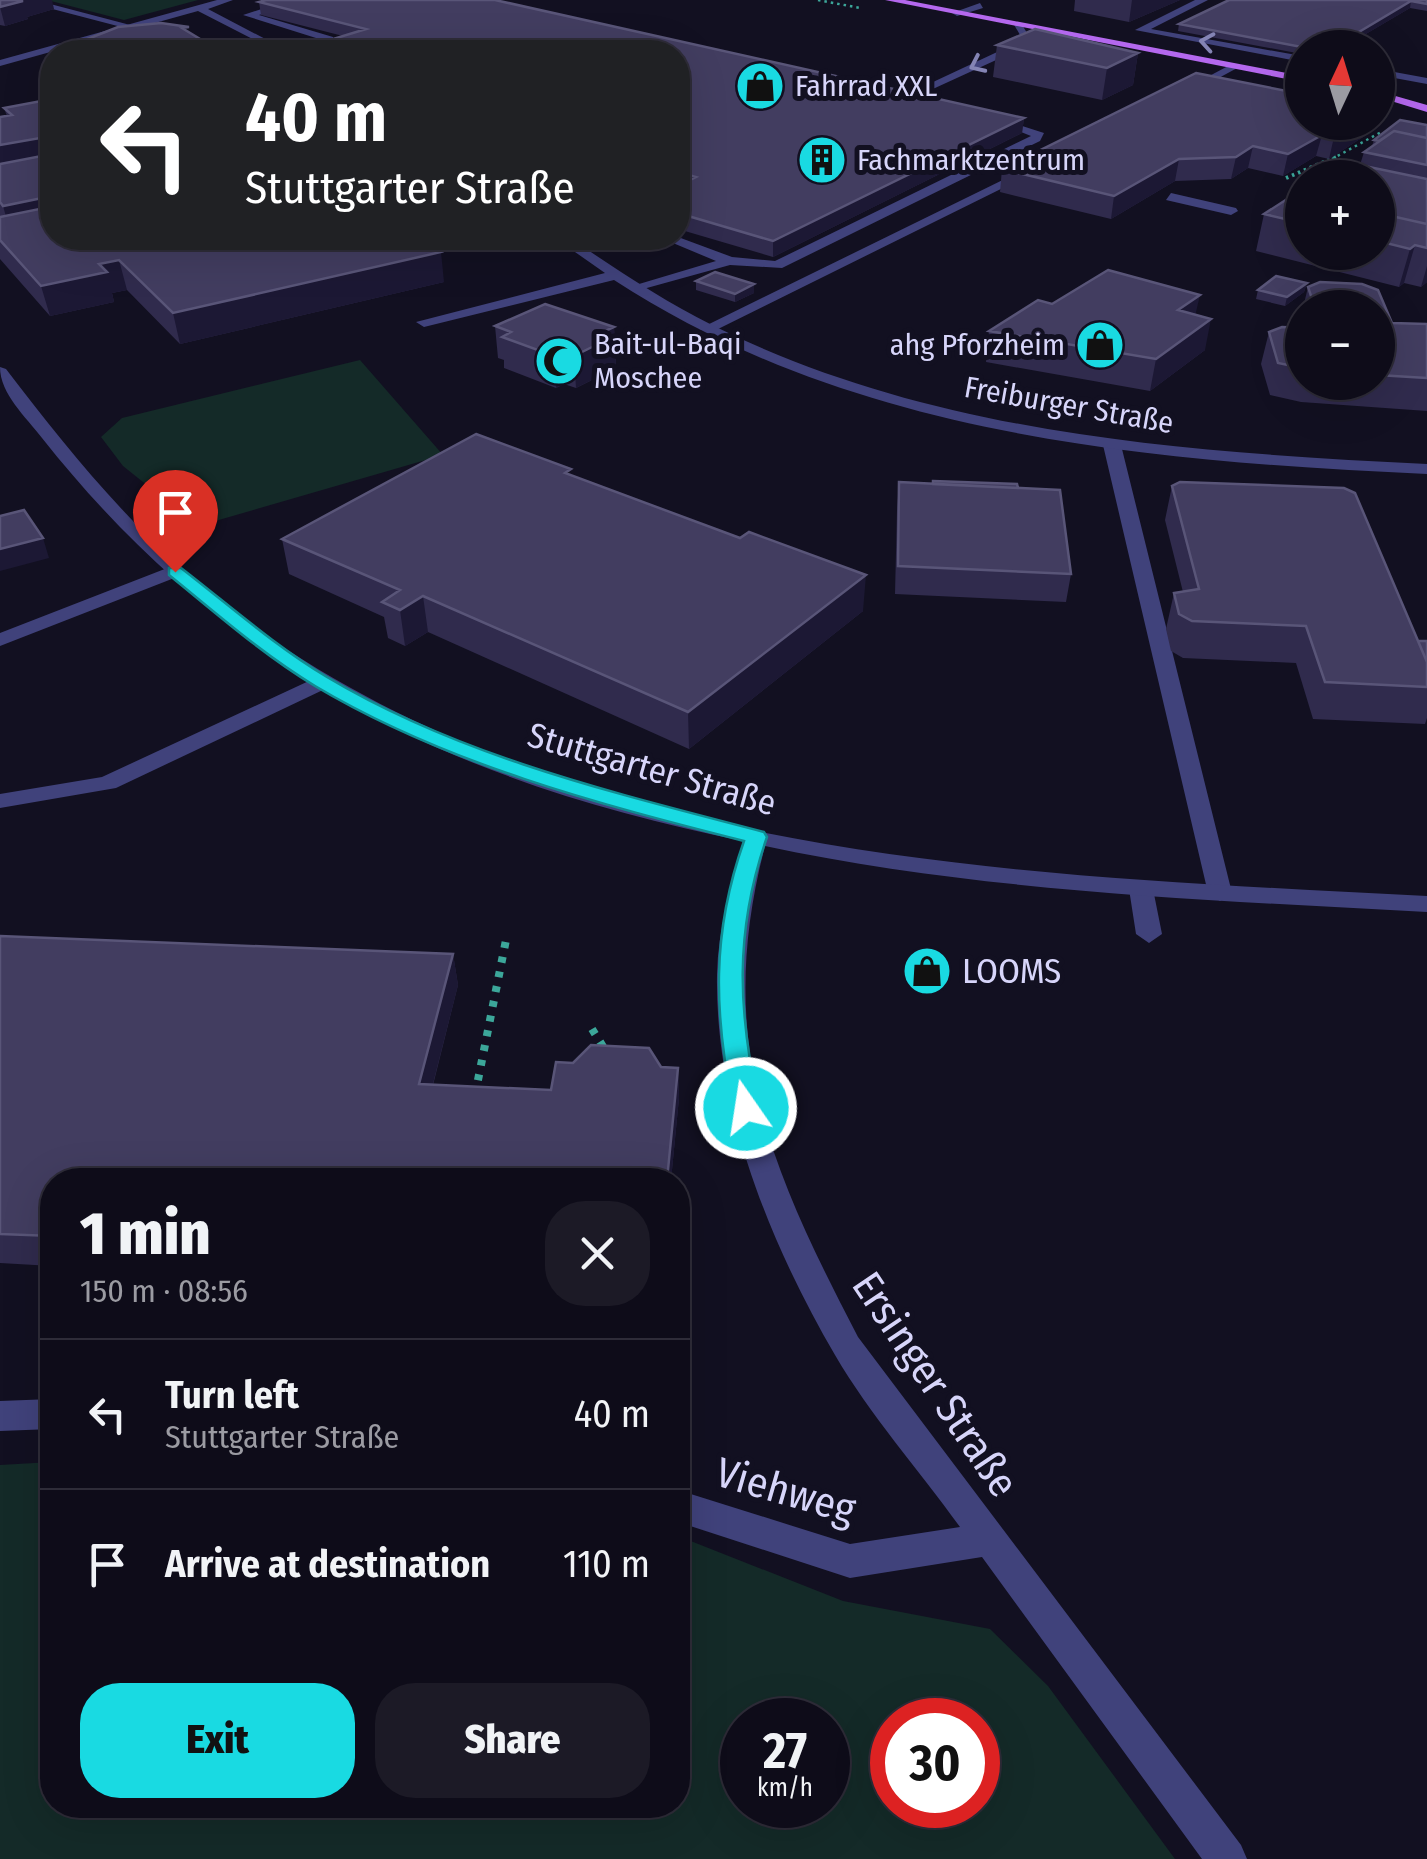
<!DOCTYPE html>
<html lang="en">
<head>
<meta charset="utf-8">
<style>
  body { margin:0; font-family:"Fira Sans Condensed",sans-serif; background:#1c1a26; color:#f1f3f6; height:100vh; display:flex; flex-direction:column; font-size:38px; white-space:nowrap }
  * { box-sizing:border-box; margin:0 }
  p { font-size:32px; color:#9b9ba2 }
  .icon { flex:none; width:55px; height:55px; fill:none; stroke:currentColor; stroke-width:2; stroke-linecap:round; stroke-linejoin:round }
  .map { position:relative; flex:1; overflow:hidden }
  .details { position:absolute; left:40px; top:1168px; width:650px; height:650px; display:flex; flex-direction:column; background:#0e0c19; border-radius:40px; box-shadow:0 10px 40px #0002,0 0 0 2px #2e2c38 }
  .details>* { flex:none }
  .banner { position:absolute; left:40px; top:40px; width:650px; height:210px; border-radius:40px; box-shadow:0 10px 40px #0002,0 0 0 2px #2e2c38; background:#202124; color:#fff; overflow:hidden }
  .needle { width:65px; rotate:4deg }
  .controls { position:absolute; left:1285px; top:30px; display:grid; gap:20px }
  .controls a { display:grid; place-items:center; width:110px; height:110px; border-radius:50%; background:#0e0c19; box-shadow:0 10px 40px #0002,0 0 0 2px #2e2c38; font-size:50px }
  .speed { position:absolute; left:720px; top:1698px; display:flex; gap:20px; font-size:50px; font-weight:700; text-align:center }
  .speed>* { display:grid; place-content:center; width:130px; height:130px; border-radius:50%; background:#0e0c19; box-shadow:0 10px 40px #0002,0 0 0 2px #2e2c38; line-height:1 }
  .speed small { font-size:25px; font-weight:400 }
  .speed .limit { border:15px solid #d22; background:#fff; color:#111 }
  .pin { position:absolute; display:grid; place-items:center; width:85px; height:85px; color:#fff; margin:-102px -42px; border-radius:50% 50% 50% 0; rotate:-45deg; box-shadow:0 0 10px #0007 }
  .pin .icon { rotate:45deg }
  .me { position:absolute; width:110px; margin:-55px; rotate:347deg; stroke-linejoin:round; filter:drop-shadow(0 0 8px #0008) }
  .turn { display:flex; align-items:center; gap:35px; height:210px; padding:0 40px; font-size:45px }
  .turn .icon { width:130px; height:130px; stroke-width:2.5 }
  .turn b { display:block; font-size:70px; line-height:85px }
  .round { display:grid; place-items:center; flex:none; width:105px; height:105px; border-radius:40px; background:#1c1a26 }
  .head { display:flex; align-items:center; justify-content:space-between; height:170px; padding:0 40px }
  h1 { font-size:60px; font-weight:800; line-height:75px }
  .primary-button { display:flex; gap:20px; margin-top:auto; padding:20px 40px }
  .primary-button a { flex:1; height:115px; border-radius:40px; background:#19dae2; color:#111; font-size:40px; font-weight:800; line-height:115px; text-align:center }
  .primary-button a+a { background:#1c1a26; color:#f1f3f6 }
  ul { padding:0; list-style:none }
  li { display:flex; align-items:center; gap:30px; height:150px; padding:0 40px; border-top:2px solid #2e2c38 }
  li div { flex:1 }
  li b { display:block; font-size:38px }
  li em { font-style:normal }
  .map>svg:first-child { display:block }
</style>
</head>
<body>
<div class="map">
<svg width="1427" height="1859" viewBox="0 0 1427 1859">
  <rect width="100%" height="100%" fill="#121021"/>
  <path fill="#142a28" fill-rule="evenodd" d="M47 0H198L124 20Z
    M360 360 443 455 198 526 123 466 101 437 122 418Z
    M52 1462V1805H678V1536L843 1601 990 1629 1048 1686 1175 1859H0V1465ZM742 1720H828V1805H742ZM892 1720H978V1805H892Z"/>
  <g fill="none" stroke-linecap="round" stroke-linejoin="round">
    <path stroke="#3ca79a" stroke-width="2.5" stroke-dasharray="2.5 4" stroke-linecap="butt" d="M818 0 860 8
      M1332 159 1383 131"/>
    <path stroke="#3ca79a" stroke-width="4" stroke-dasharray="2.5 4" stroke-linecap="butt" d="M1286 178 1336 157"/>
    <path stroke="#3ca79a" stroke-width="8" stroke-dasharray="6 9" stroke-linecap="butt" d="M592 1029 607 1053
      M475 1095 507 935"/>
    <path fill="#40427b" fill-rule="evenodd" d="M18 0H35L134 26 129 29Z
      M289 0H304L259 15 333 37V41L275 50V46L316 38 243 15Z
      M1195 0H1208L1151 29 1302 56V62L1135 30Z
      M980 3 983 8 957 16 952 13Z
      M1013 23H1021L1033 43 911 99 901 97 1023 40Z
      M1230 65 1239 67 1191 93 1181 91Z
      M1378 69 1427 78V84L1378 75Z
      M988 115 1044 133 1040 141 782 268 730 265 636 291 629 287 716 261 661 238 678 237 732 257 775 261 1031 136 988 119Z
      M1027 168 1037 171 712 332 699 329Z
      M1171 193 1236 208 1238 211 1231 215 1166 200Z
      M1112 440 1121 445 1232 893 1220 901 1208 893 1103 445Z
      M175 565 182 567V575L0 646V633Z
      M1141 881 1153 889 1162 934 1149 943 1136 934 1129 889Z"/>
    <path fill="#40427b" fill-rule="evenodd" d="M217 0H233L208 9 290 52H278L198 11 0 66V60Z
      M555 238H570C616 269 662 300 712 325 933 435 1184 452 1427 464V474C1147 461 855 437 614 280L424 327 416 322 605 273Z
      M0 367 6 369C79 465 158 560 258 630 594 865 1033 875 1427 896V912C1206 900 982 892 765 846 714 1041 769 1166 858 1337L1241 1845 1247 1859H1202L982 1557 850 1578 678 1522V1490L850 1544 960 1527C919 1470 870 1415 835 1355 769 1242 715 1107 717 975 718 929 731 885 743 841 598 811 452 767 325 689L116 788 0 808V794L102 777 311 680C205 615 119 535 42 438 26 417 0 394 0 367Z
      M52 1399V1429L0 1431V1401Z"/>
    <path fill="#b468ee" fill-rule="evenodd" d="M885 0H905L1302 76V82Z
      M1378 91 1427 105V112L1378 97Z"/>
  </g>
  <path fill="#302b4d" d="M0 0 54 9 27 17 28 19 5 26 0 25Z
    M266 0H495L1024 118 1022 133 773 257 678 229V52H325L323 42 343 36 261 15 259 2Z
    M1075 0H1180L1129 22 1074 11Z
    M1427 0V11L1410 8 1342 48H1302V54L1178 31 1179 24Z
    M997 45 1138 53 1133 85 1102 100 993 77Z
    M52 99V238L444 282 180 344 127 290 112 293 114 302 50 316 0 259V117L7 116 4 108Z
    M1302 122H1376L1374 130 1329 159 1316 156 1283 176 1248 168 1231 179 1175 181 1111 219 1000 192 1002 169Z
    M1427 125V282L1421 287 1404 283 1399 287 1256 251 1264 214 1302 192V252H1378V178L1360 165 1364 152 1372 146 1374 140Z
    M696 281 754 284V293L735 302 696 290Z
    M1320 282 1362 284 1378 290 1392 323 1427 324V411L1301 402 1270 395 1261 364 1269 332 1282 327 1302 328V382H1378V308H1303L1308 287Z
    M1307 283 1304 292 1285 306 1256 299 1258 290Z
    M1052 304 1196 315 1205 350 1150 391 986 362 989 331Z
    M495 326 614 327 616 368 576 388 564 384 556 388 504 368V360L498 358Z
    M571 476 863 611 689 749 428 632 405 646 388 638 384 617 289 574 282 539Z
    M899 482 1018 488 1071 574 1066 602 895 594 897 510Z
    M1172 486 1418 641H1427V718L1425 724 1313 719 1296 663 1183 658 1171 651 1166 629 1174 593 1183 592 1165 520Z
    M0 936 453 954 458 985 433 1085 551 1090 661 1067 678 1068 679 1098 671 1180H52V1266L0 1263Z"/>
  <path fill="#1c1834" d="M17 0H52L54 9 27 17 28 19 5 26 0 7Z
    M1132 0H1180L1129 22Z
    M1411 1 1410 8 1342 48H1332Z
    M1138 53 1133 85 1102 100 1107 68Z
    M1024 118 1022 133 773 257V241Z
    M1358 122H1376L1374 130 1329 159 1334 137Z
    M1322 135 1316 156 1283 176 1288 154Z
    M52 136V164L0 169V145Z
    M1253 146 1248 168 1231 179 1236 157Z
    M1179 159 1175 181 1111 219 1114 196Z
    M52 196V226L11 234 3 206Z
    M1415 245 1404 283 1399 287 1410 249Z
    M441 252 444 282 180 344 173 313Z
    M119 260 127 290 112 293 114 302 50 316 41 286 99 264Z
    M1427 266V282L1421 287Z
    M1307 283 1304 292 1285 306 1287 297Z
    M754 284V293L735 302V294Z
    M1200 295 1193 325 1178 310Z
    M1211 319 1205 350 1150 391 1156 359Z
    M614 327 616 368 576 388 574 356 603 332Z
    M562 352 564 384 556 388 554 356Z
    M43 538 49 558 0 571V549Z
    M866 575 863 611 689 749 688 712Z
    M423 596 428 632 405 646 400 610Z
    M453 954 458 985 425 1115 419 1084Z
    M678 1068 679 1098 671 1180H667Z"/>
  <path fill="#423d60" stroke="#595578" stroke-width="2.5" d="M0 0H18L23 1 0 7Z
    M266 0H495L1024 118 773 241 678 213V186L696 177 678 172V52H340L323 42 366 29 259 2Z
    M1229 0H1427V4L1411 1 1332 48H1307L1179 24Z
    M161 23 189 27 182 28 218 50 199 52H59L57 51 118 27Z
    M1035 29 1138 53 1107 68 997 45Z
    M1196 73 1302 94V122H1358L1334 137 1322 135 1288 154 1253 146 1236 157 1179 159 1114 196 1002 169Z
    M52 99V136L0 145V117L12 115 4 108Z
    M1400 120 1427 125V138L1394 131 1379 141 1374 140Z
    M1394 131 1427 138V165L1364 152Z
    M52 154V196L3 206 0 202V164Z
    M1345 162 1427 179V224L1378 213V178H1323Z
    M1295 194 1302 195V223L1264 214Z
    M44 208 52 217V238H421L441 252 173 313 119 260 99 264 107 272 41 286 0 240V217Z
    M1378 213 1427 224V248L1415 245 1410 249 1378 241Z
    M1108 270 1200 295 1178 310 1211 319 1156 359 989 331 1038 300 1052 304Z
    M715 272 754 284 735 294 696 281Z
    M1276 276 1307 283 1287 297 1258 290Z
    M1320 282 1362 284 1378 290 1392 323 1427 324V378L1378 375V308H1315L1308 287Z
    M545 304 614 327 603 332 614 336 574 356 562 352 554 356 502 337 511 332 495 326Z
    M1282 327 1302 328V368L1278 363 1269 332Z
    M476 434 571 469 565 473 740 538 749 532 866 575 688 712 423 596 400 610 382 602 400 590 282 539Z
    M933 481 1017 484 1018 488 933 484Z
    M899 482 1060 490 1071 574 898 566Z
    M1180 482 1344 488 1355 493 1427 662V687L1325 682 1306 626 1192 621 1179 614 1174 593 1199 589 1172 486Z
    M24 510 43 538 0 549V516Z
    M1418 641H1427V662Z
    M0 936 453 954 419 1084 551 1090 556 1062 573 1063 591 1045 649 1048 661 1067 678 1068 667 1180H52V1236L0 1234Z"/>
  <defs><path id="oneway-chevron" d="M-2-3.5L2.5 0L-2 3.5" fill="none" stroke-width="1.6" stroke-linecap="round" stroke-linejoin="round" transform="scale(2.5)"/></defs>
  <g stroke="#8484b4">
    <use href="#oneway-chevron" transform="translate(1207 42) rotate(-170)"/>
    <use href="#oneway-chevron" transform="translate(977 65) rotate(155)"/>
  </g>
  <path fill="#19dae2" stroke="#108e93" stroke-width="2.5" d="M169 568H181C229 605 275 646 327 677 461 757 615 793 764 832L767 837C734 932 738 1011 759 1108L755 1115H737L733 1108C714 1013 711 934 744 841 598 804 446 764 315 686 262 654 216 613 169 575Z"/>
  <defs>
    <g id="shop-disc" transform="scale(2.5)"><circle r="9.5" fill="#19dae2" stroke="#121021"/><path d="M-5-2.5h2.3a2.7 3.5 0 0 1 5.4 0H5L5.5 6h-11ZM-1.5-2.5h3a1.5 2.3 0 0 0-3 0Z" fill="#111"/></g>
    <g id="building-disc" transform="scale(2.5)"><circle r="9.5" fill="#19dae2" stroke="#121021"/><path d="M-4-6H4V6H1V3H-1V6H-4ZM-2.5-4.3h1.7v1.8h-1.7ZM.8-4.3h1.7v1.8H.8ZM-2.5-1h1.7V.8h-1.7ZM.8-1h1.7V.8H.8Z" fill="#111"/></g>
    <g id="mosque-disc" transform="scale(2.5)"><circle r="9.5" fill="#19dae2" stroke="#121021"/><path d="M3.5-4.9A6 6 0 1 0 3.5 4.9A5 5 0 1 1 3.5-4.9Z" fill="#111"/></g>
  </defs>
  <g fill-rule="evenodd">
    <use href="#shop-disc" x="760" y="86"/>
    <use href="#building-disc" x="822" y="160"/>
    <use href="#shop-disc" x="1100" y="345"/>
    <use href="#mosque-disc" x="559" y="361"/>
    <use href="#shop-disc" x="927" y="971"/>
  </g>
  <g text-anchor="middle" stroke-width="10" stroke-linejoin="round" paint-order="stroke">
    <g font-size="30" fill="#d7d5fa" stroke="#121021" text-anchor="start">
      <text x="795" y="96">Fahrrad XXL</text>
      <text x="857" y="170">Fachmarktzentrum</text>
      <text x="594" y="354">Bait-ul-Baqi<tspan x="594" dy="34">Moschee</tspan></text>
      <text x="1065" y="355" text-anchor="end">ahg Pforzheim</text>
    </g>
    <g font-size="30" fill="#d7d5fa" stroke="#121021">
      <text transform="translate(1069 405) rotate(10)" y="10">Freiburger Straße</text>
    </g>
    <g font-size="35" fill="#d7d5fa" stroke="#121021">
      <text transform="translate(652 769) rotate(16)" y="12">Stuttgarter Straße</text>
    </g>
    <g font-size="35" fill="#d7d5fa" stroke="#121021" text-anchor="start">
      <text x="962" y="983">LOOMS</text>
    </g>
    <g font-size="42" fill="#d7d5fa" stroke="#121021">
      <text transform="translate(936 1384) rotate(56)" y="15">Ersinger Straße</text>
      <text transform="translate(786 1490) rotate(16)" y="15">Viehweg</text>
    </g>
  </g>
</svg>
<div class="controls">
<a><svg class="needle" viewBox="-14 -14 28 28"><path d="M0-13l5 13h-10z" fill="#e53935"/><path d="M0 13l5-13h-10z" fill="#9b9ba2"/></svg></a>
<a>+</a>
<a>−</a>
</div>
<div class="speed"><div>27<small>km/h</small></div><div class="limit">30</div></div>
<div class="pin" style="left:175px;top:572px;background:#d93025"><svg class="icon" aria-label="arrive" viewBox="0 0 24 24"><path d="M6 21V4h12l-3 4 3 4H6"/></svg></div>
<svg class="me" style="left:746px;top:1108px" viewBox="-20 -20 40 40"><circle r="17" fill="#19dae2" stroke="#fff" stroke-width="3"/><path d="M0-11L8 9 0 5-8 9z" fill="#fff"/></svg>
<div class="banner">
<div class="turn"><svg class="icon" aria-label="left" viewBox="0 0 24 24"><path d="M17 20v-9H6M10 6l-5 5 5 5"/></svg><div><b>40 m</b>Stuttgarter Straße</div></div>
</div>
<section class="details">
<div class="head"><div><h1>1 min</h1><p>150 m · 08:56</p></div><a class="round"><svg class="icon" aria-label="close" viewBox="0 0 24 24"><path d="M6 6l12 12M18 6L6 18"/></svg></a></div>
<ul>
<li><svg class="icon" aria-label="left" viewBox="0 0 24 24"><path d="M17 20v-9H6M10 6l-5 5 5 5"/></svg><div><b>Turn left</b><p>Stuttgarter Straße</p></div><em>40 m</em></li>
<li><svg class="icon" aria-label="arrive" viewBox="0 0 24 24"><path d="M6 21V4h12l-3 4 3 4H6"/></svg><div><b>Arrive at destination</b></div><em>110 m</em></li>
</ul>
<div class="primary-button"><a>Exit</a><a>Share</a></div>
</section>
</div>
</body>
</html>
